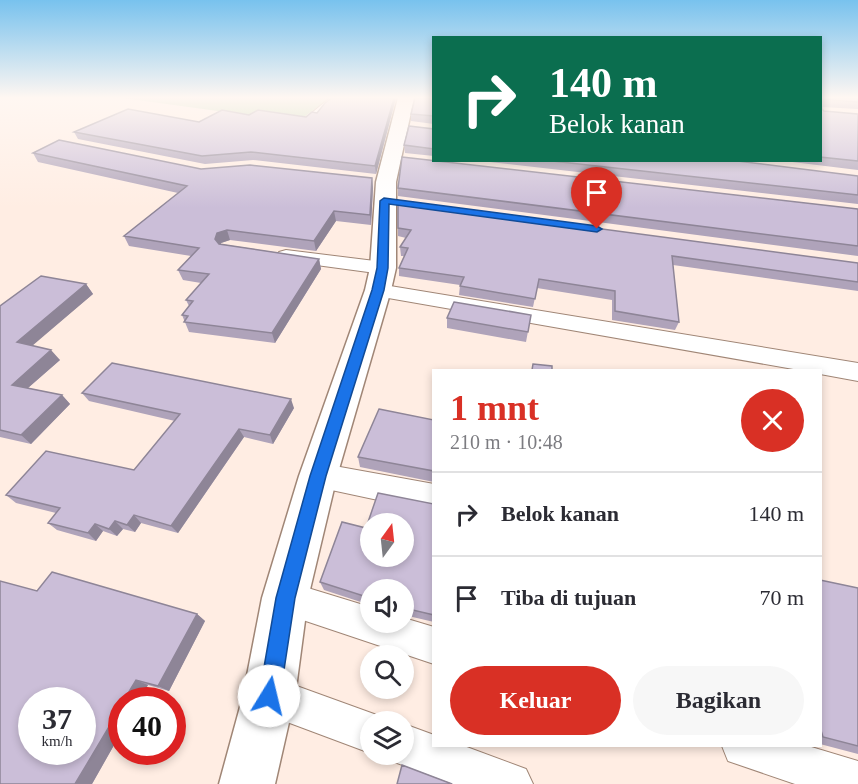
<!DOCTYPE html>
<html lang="id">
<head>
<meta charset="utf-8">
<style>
  body { margin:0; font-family:"Times New Roman",serif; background:#f7f7f7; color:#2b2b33; height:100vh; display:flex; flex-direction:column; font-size:22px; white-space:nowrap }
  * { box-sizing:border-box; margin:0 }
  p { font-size:20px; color:#7c7c81 }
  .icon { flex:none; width:33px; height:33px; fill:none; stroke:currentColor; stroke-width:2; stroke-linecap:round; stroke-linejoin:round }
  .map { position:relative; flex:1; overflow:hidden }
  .sheet { position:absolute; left:432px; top:369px; width:390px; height:378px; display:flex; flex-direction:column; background:#fff; border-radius:0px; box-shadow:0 3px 9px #0003 }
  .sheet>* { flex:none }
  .guide { position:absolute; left:432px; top:36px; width:390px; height:126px; border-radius:0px; box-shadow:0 3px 9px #0003; background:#0b6e4f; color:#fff; overflow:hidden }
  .needle { width:39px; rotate:15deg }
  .controls { position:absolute; left:360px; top:513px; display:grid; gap:12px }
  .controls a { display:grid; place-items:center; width:54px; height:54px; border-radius:50%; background:#fff; box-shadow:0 3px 9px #0003; font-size:30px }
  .speed { position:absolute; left:18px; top:687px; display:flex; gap:12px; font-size:30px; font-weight:700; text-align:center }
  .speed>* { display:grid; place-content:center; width:78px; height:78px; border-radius:50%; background:#fff; box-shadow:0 3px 9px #0003; line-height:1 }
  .speed small { font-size:15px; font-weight:400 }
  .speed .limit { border:9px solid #d22; background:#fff; color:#111 }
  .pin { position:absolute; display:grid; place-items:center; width:51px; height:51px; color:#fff; margin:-62px -26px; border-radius:50% 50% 50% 0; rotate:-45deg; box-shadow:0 0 6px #0007 }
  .pin .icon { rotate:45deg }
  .me { position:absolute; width:66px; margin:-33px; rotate:9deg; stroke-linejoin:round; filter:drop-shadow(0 0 4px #0008) }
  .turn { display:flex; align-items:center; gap:21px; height:126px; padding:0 18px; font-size:27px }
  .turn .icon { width:78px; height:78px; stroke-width:2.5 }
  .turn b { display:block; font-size:42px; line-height:51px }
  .round { display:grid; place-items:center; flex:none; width:63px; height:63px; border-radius:32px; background:#f7f7f7 }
  .summary { display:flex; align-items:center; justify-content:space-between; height:102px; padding:0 18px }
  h1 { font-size:36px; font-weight:700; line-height:45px; color:#d93025 }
  .primary-button { display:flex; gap:12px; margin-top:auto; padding:12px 18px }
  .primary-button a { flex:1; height:69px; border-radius:36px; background:#d93025; color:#fff; font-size:24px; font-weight:700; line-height:69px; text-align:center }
  .primary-button a+a { background:#f7f7f7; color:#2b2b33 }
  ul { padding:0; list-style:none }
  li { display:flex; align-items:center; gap:18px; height:84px; padding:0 18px; border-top:2px solid #e1e1e2 }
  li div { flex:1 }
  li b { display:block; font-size:22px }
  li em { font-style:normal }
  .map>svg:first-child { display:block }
</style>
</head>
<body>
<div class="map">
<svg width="858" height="784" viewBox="0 0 858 784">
  <rect width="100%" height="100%" fill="#ffede3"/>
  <path fill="#b6d7ab" d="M123 98H330L297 122Z"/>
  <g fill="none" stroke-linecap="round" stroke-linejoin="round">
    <g stroke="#a08676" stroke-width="2">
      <path id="service" d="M330 98H337L307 122H303V120Z"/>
    </g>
    <g stroke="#a08676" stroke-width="2">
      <path id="minor" d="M286 250 383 262 390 264 393 268 390 272 383 274 279 260 276 256 279 252Z
        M378 284 858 363V381L820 374V370H799L371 295 368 290 371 285Z
        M318 463 434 484V512L308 485 303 476 308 467Z
        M285 581 370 607V622H404V618L434 627V664L273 610 268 598 273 586Z
        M269 676 385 718 386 722H370V753L255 710 249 696 255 682Z
        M404 724 434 735V746H464L526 769 533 784H453L389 760 387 754H404Z
        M722 746H808L858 761V784H795L728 761Z"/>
    </g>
    <g stroke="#a08676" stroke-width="3">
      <path id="tertiary" d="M398 98H414L396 182V268L391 290 337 476 308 598 295 696 275 784H219L243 696 262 598 299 476 365 290 370 268 376 182Z"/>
    </g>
    <use href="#service" fill="#fff" fill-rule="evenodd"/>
    <use href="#minor" fill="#fff" fill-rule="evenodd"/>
    <use href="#tertiary" fill="#fff" fill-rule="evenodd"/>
  </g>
  <path fill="#afa3ba" d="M396 98 376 174 253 160 205 164 78 139 74 132 199 122 249 115 306 117 317 113Z
    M434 98V124L411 121V114Z
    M820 98H858V109L822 107V109L824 111 858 114V170L776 160H820Z
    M434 129V156L405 153 404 145Z
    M33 153 201 169 372 178 373 188 371 225 336 221 316 251 230 240 221 243V244L319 259 321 269 275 343 189 332 182 315 189 306 186 300 201 283 183 280 178 270 191 256 129 246 124 236 178 193 38 162Z
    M472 160H729L858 176V204Z
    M398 188 858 209V256L398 196Z
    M398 228 858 263V291L673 265 679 322 675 330 612 320V300L537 288 533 307 459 295 460 285 399 276V268L404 256H401L400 247 406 238 398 236Z
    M86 284 93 294 32 345 60 360 28 388 62 395 70 404 31 444 0 437V306Z
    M531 315 526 342 447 328V318Z
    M82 393 294 408 273 444 244 437 178 533 141 523 135 532 123 529 117 536 103 531 96 541 57 530 48 523 56 513 16 503 6 495 134 470 175 421 89 401Z
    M434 420V482L360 467 358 457Z
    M434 504V622L404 615V590H370V605L324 590 320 582 366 528Z
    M820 580 858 588V754L820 744Z
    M37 591 197 614 205 621 169 691 148 685 139 700H122V731L92 784H0Z"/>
  <path fill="#8e8597" d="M394 98H396L376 174 375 166Z
    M372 178 373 188 371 225 370 215Z
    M334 211 336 221 316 251 314 241Z
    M227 230 230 240 221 243 219 249 215 239 217 233Z
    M319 259 321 269 275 343 272 333Z
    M86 284 93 294 25 352 17 342Z
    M51 350 60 360 21 394 12 385Z
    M62 395 70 404 31 444 21 435Z
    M291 399 294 408 273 444 270 435Z
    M239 429 244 437 178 533 171 526Z
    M134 515 141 523 135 532 127 525Z
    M115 521 123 529 117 536 109 529Z
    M95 524 103 531 96 541 88 533Z
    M197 614 205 621 169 691 158 686Z
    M136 680 148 685 139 700H124Z
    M122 705V731L92 784H75Z"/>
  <path fill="#cbbed8" stroke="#8e8597" stroke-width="1.5" fill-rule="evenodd" d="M332 98H394L375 166 251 152 202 156 74 132 128 109 199 122 222 110 249 115 258 110 306 117 312 112 317 113 325 103Z
    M415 98H434V116L411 114Z
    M820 98H858V102L822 99V109L824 111 858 114V161L820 157Z
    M409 126 434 129V149L404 145Z
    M59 140 201 169 250 165 372 178 370 215 334 211 314 241 227 230 217 233 215 239 219 244 319 259 272 333 184 322 188 316 182 315 193 301 186 300 209 274 178 270 199 248 124 236 187 186 33 153Z
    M402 157 858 209V246L398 188Z
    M543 160H729L858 176V195Z
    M398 202 858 263V282L672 256 679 322 615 311V291L539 279 535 299 460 286 464 277 399 268 408 248 400 247 411 230 398 228Z
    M41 276 86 284 17 342 51 350 12 385 62 395 21 435 0 430V306Z
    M454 302 531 315 528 332 447 318Z
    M112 363 291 399 270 435 239 429 171 526 134 515 127 525 115 521 109 529 95 524 88 533 48 523 60 508 6 495 46 451 134 470 180 414 82 393Z
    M533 364 552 366V370H532Z
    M379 409 434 420V471L358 457Z
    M378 493 434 504V615L404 608V590H370V598L320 582 342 522 366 528ZM370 524H404V556H370Z
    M52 572 197 614 158 686 136 680 124 700H122V705L75 784H0V581L37 591ZM32 700H82V752H32Z
    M820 580 858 588V746L823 737 820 727Z
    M402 765 452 784H397Z"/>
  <linearGradient id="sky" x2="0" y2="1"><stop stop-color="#78c2ee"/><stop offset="0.47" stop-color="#fff7f2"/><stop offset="1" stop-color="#fff7f2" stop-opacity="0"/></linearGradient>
  <rect width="858" height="208" fill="url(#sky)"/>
  <path fill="#1a73e8" stroke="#114b97" stroke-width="1.5" d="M384 198 597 226 602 229 597 232 389 204 388 268 384 290 326 476 295 598 280 696 277 703 269 706 262 703 259 696 276 598 310 476 372 290 377 268 380 201Z"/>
</svg>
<div class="controls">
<a><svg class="needle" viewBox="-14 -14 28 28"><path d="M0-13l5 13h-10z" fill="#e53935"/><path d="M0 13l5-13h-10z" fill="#7c7c81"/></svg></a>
<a><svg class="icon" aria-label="sound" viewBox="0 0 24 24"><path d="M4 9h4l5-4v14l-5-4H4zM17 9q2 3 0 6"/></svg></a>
<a><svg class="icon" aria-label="search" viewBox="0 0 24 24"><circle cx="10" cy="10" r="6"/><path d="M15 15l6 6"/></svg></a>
<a><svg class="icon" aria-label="layers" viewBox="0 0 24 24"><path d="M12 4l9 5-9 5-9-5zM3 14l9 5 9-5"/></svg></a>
</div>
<div class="speed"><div>37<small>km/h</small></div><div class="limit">40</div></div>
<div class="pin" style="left:597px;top:229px;background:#d93025"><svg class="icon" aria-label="arrive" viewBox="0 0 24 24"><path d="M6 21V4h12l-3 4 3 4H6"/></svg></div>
<svg class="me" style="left:269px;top:696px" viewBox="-20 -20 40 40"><circle r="19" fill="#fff"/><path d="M0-13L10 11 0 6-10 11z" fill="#1a73e8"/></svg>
<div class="guide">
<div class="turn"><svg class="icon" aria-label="right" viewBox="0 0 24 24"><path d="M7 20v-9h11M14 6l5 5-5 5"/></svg><div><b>140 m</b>Belok kanan</div></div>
</div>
<section class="sheet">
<div class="summary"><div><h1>1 mnt</h1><p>210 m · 10:48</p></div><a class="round" style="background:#d93025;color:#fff"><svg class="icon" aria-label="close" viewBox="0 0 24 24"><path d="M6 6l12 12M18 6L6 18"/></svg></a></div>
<ul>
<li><svg class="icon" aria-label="right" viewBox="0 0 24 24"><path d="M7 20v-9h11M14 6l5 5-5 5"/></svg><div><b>Belok kanan</b></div><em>140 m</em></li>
<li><svg class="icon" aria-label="arrive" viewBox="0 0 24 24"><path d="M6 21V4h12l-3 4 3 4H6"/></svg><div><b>Tiba di tujuan</b></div><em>70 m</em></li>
</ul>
<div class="primary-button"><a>Keluar</a><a>Bagikan</a></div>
</section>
</div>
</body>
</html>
